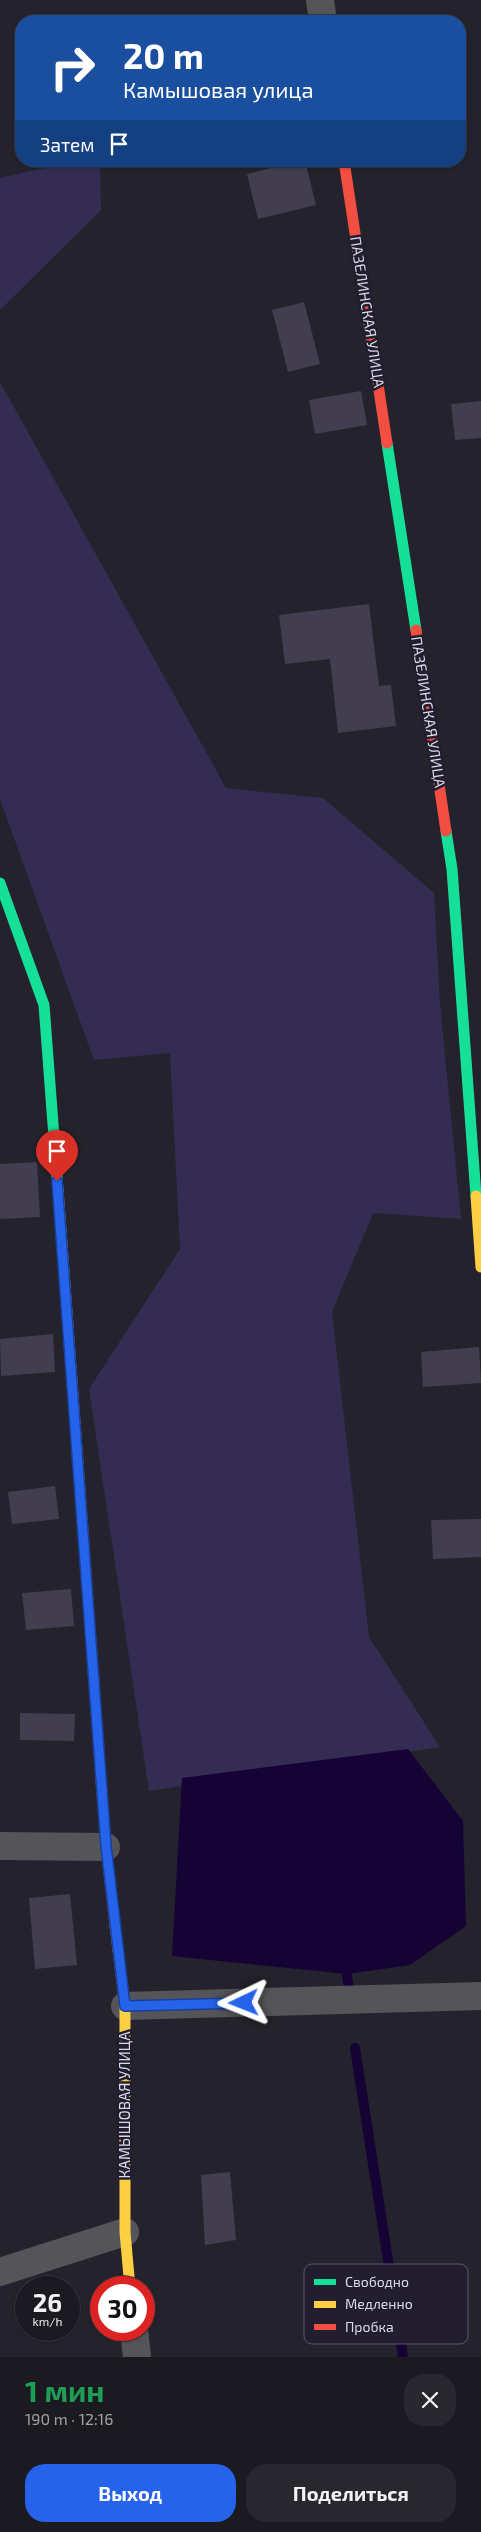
<!DOCTYPE html>
<html lang="ru">
<head>
<meta charset="utf-8">
<style>
  body { margin:0; font-family:"Exo 2",sans-serif; background:#28272e; color:#f1f3f6; height:100vh; display:flex; flex-direction:column; font-size:19px; white-space:nowrap }
  * { box-sizing:border-box; margin:0 }
  p { font-size:16px; color:#a0a1a5 }
  .icon { flex:none; width:28px; height:28px; fill:none; stroke:currentColor; stroke-width:2; stroke-linecap:round; stroke-linejoin:round }
  .map { position:relative; height:2357px; overflow:hidden }
  .details { display:flex; flex-direction:column; background:#1b1a21; flex:1 }
  .details>* { flex:none }
  .top-card { position:absolute; left:15px; top:15px; width:451px; height:152px; border-radius:20px; box-shadow:0 1px 4px #0004,0 0 0 1px #39383f; background:#1a4fa0; color:#fff; overflow:hidden }
  .speed { position:absolute; left:15px; top:2276px; display:flex; gap:10px; font-size:25px; font-weight:700; text-align:center }
  .speed>* { display:grid; place-content:center; width:65px; height:65px; border-radius:50%; background:#1b1a21; box-shadow:0 1px 4px #0004,0 0 0 1px #39383f; line-height:1 }
  .speed small { font-size:12px; font-weight:400 }
  .speed .limit { border:8px solid #d22; background:#fff; color:#111 }
  .pin { position:absolute; display:grid; place-items:center; width:42px; height:42px; color:#fff; margin:-51px -21px; border-radius:50% 50% 50% 0; rotate:-45deg; box-shadow:0 0 5px #0007 }
  .pin .icon { rotate:45deg }
  .me { position:absolute; width:55px; margin:-28px; rotate:268deg; stroke-linejoin:round; filter:drop-shadow(0 0 4px #0008) }
  .turn { display:flex; align-items:center; gap:18px; height:105px; padding:0 25px; font-size:22px }
  .turn .icon { width:65px; height:65px; stroke-width:2.5 }
  .turn b { display:block; font-size:35px; line-height:42px }
  .then { display:flex; align-items:center; height:48px; padding:0 25px; background:#0003; gap:10px; font-size:19px }
  .round { display:grid; place-items:center; flex:none; width:52px; height:52px; border-radius:20px; background:#28272e }
  .summary { display:flex; align-items:center; justify-content:space-between; height:85px; padding:0 25px }
  h1 { font-size:30px; font-weight:700; line-height:38px; color:#1e9e55 }
  .action { display:flex; gap:10px; margin-top:auto; padding:10px 25px }
  .action a { flex:1; height:58px; border-radius:20px; background:#2563eb; color:#fff; font-size:20px; font-weight:700; line-height:58px; text-align:center }
  .action a+a { background:#28272e; color:#f1f3f6 }
  .map>svg:first-child { display:block }
</style>
</head>
<body>
<div class="map">
<svg width="481" height="2357" viewBox="0 0 481 2357">
  <rect width="100%" height="100%" fill="#24222c"/>
  <path fill="#352c54" d="M75 161H100L101 210 0 310V178Z
    M0 382 226 788 323 798 434 893 440 1004 461 1219 373 1213 332 1312 369 1637 440 1747 149 1791 89 1389 180 1249 170 1053 94 1060 0 799Z"/>
  <path fill="#160336" d="M408 1749 463 1821 466 1926 410 1965 347 1974 172 1956 182 1778Z"/>
  <g fill="none" stroke-linecap="round" stroke-linejoin="round">
    <path stroke="#160336" stroke-width="10" d="M347 1974 349 1990
      M355 2048 403 2357"/>
  </g>
  <path fill="#423e4f" d="M299 161H305L316 205 258 219 247 174Z
    M304 302 320 364 288 372 272 310Z
    M361 391 367 425 315 434 309 400Z
    M481 401V438L455 440 451 404Z
    M369 604 379 686 391 685 396 726 338 733 330 659 285 664 279 615Z
    M37 1162 40 1217 0 1219V1164Z
    M53 1334 55 1372 1 1376 0 1339Z
    M479 1347 481 1383 423 1387 421 1352Z
    M55 1486 59 1519 12 1524 8 1492Z
    M481 1519V1557L433 1559 431 1520Z
    M71 1589 74 1626 26 1630 22 1593Z
    M20 1713 75 1714 74 1741 20 1740Z
    M70 1894 77 1965 35 1969 29 1898Z
    M230 2172 236 2240 205 2245 201 2175Z"/>
  <g fill="none" stroke-linecap="round" stroke-linejoin="round">
    <path stroke="#555559" stroke-width="28" d="M320 0 323 21
      M0 1846 106 1847
      M125 2006 481 1996
      M0 2272 125 2232
      M134 2330 137 2357"/>
    <path stroke="#16e098" stroke-width="11" d="M387 443 416 630
      M446 831 452 869 476 1196
      M0 883 44 1005 58 1190"/>
    <path stroke="#ffcf43" stroke-width="11" d="M58 1190 84 1546
      M476 1196 481 1267
      M115 1925 125 2006V2232L130 2288"/>
    <path stroke="#f24e42" stroke-width="11" d="M344 161 387 443
      M416 630 446 831
      M84 1546 106 1847 115 1925"/>
  </g>
  <g fill="none" stroke-linecap="round" stroke-linejoin="round">
    <g stroke="#184099" stroke-width="12">
      <path id="route" d="M57 1181 106 1846 125 2006 244 2003"/>
    </g>
    <use href="#route" stroke="#2563eb" stroke-width="9"/>
  </g>
  <g text-anchor="middle" stroke-width="5" stroke-linejoin="round" paint-order="stroke">
    <g font-size="15" fill="#dcdae7" stroke="#221e30">
      <text transform="translate(367 312) rotate(81)" y="5">ПАЗЕЛИНСКАЯ УЛИЦА</text>
      <text transform="translate(428 712) rotate(81)" y="5">ПАЗЕЛИНСКАЯ УЛИЦА</text>
      <text transform="translate(125 2105) rotate(-90)" y="5">КАМЫШОВАЯ УЛИЦА</text>
    </g>
  </g>
  <rect x="304" y="2264" width="164" height="80" rx="8" fill="#221e30" stroke="#5a5667" stroke-width="1"/>
  <rect x="314" y="2279" width="22" height="6" fill="#16e098"/>
  <rect x="314" y="2301" width="22" height="7" fill="#ffcf43"/>
  <rect x="314" y="2324" width="22" height="6" fill="#f24e42"/>
  <g font-size="14" fill="#dcdae7">
    <text x="345" y="2287">Свободно</text>
    <text x="345" y="2309">Медленно</text>
    <text x="345" y="2332">Пробка</text>
  </g>
</svg>
<div class="speed"><div>26<small>km/h</small></div><div class="limit">30</div></div>
<div class="pin" style="left:57px;top:1181px;background:#d93025"><svg class="icon" aria-label="arrive" viewBox="0 0 24 24"><path d="M6 21V4h12l-3 4 3 4H6"/></svg></div>
<svg class="me" style="left:244px;top:2003px" viewBox="-20 -20 40 40"><path d="M0-17L14 15 0 8-14 15z" fill="#2563eb" stroke="#fff" stroke-width="4"/></svg>
<div class="top-card">
<div class="turn"><svg class="icon" aria-label="right" viewBox="0 0 24 24"><path d="M7 20v-9h11M14 6l5 5-5 5"/></svg><div><b>20 m</b>Камышовая улица</div></div>
<div class="then">Затем<svg class="icon" aria-label="arrive" viewBox="0 0 24 24"><path d="M6 21V4h12l-3 4 3 4H6"/></svg></div>
</div>
</div>
<section class="details">
<div class="summary"><div><h1>1 мин</h1><p>190 m · 12:16</p></div><a class="round"><svg class="icon" aria-label="close" viewBox="0 0 24 24"><path d="M6 6l12 12M18 6L6 18"/></svg></a></div>
<div class="action"><a>Выход</a><a>Поделиться</a></div>
</section>
</body>
</html>
